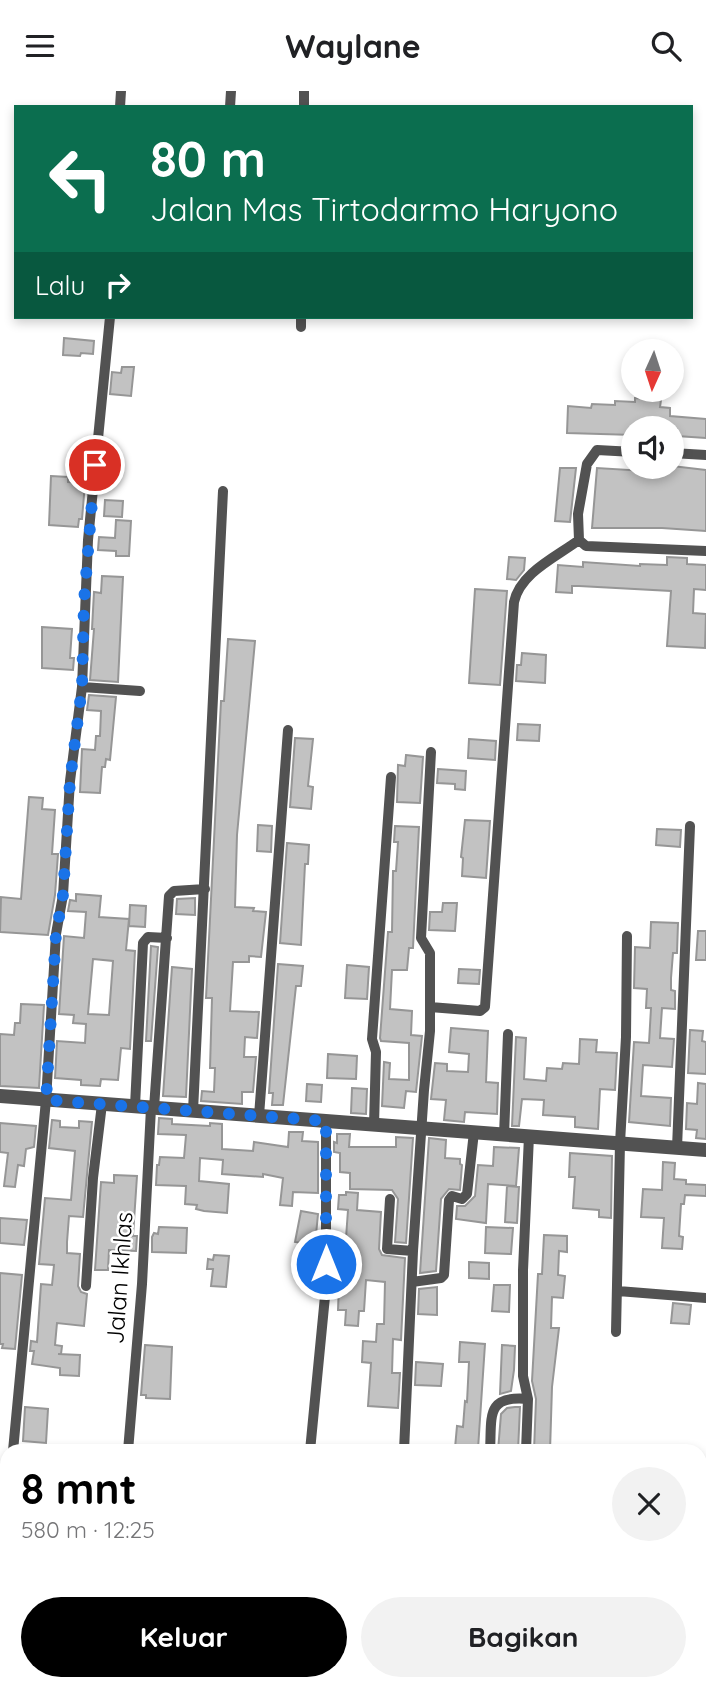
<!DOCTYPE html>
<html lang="id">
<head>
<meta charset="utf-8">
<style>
  body { margin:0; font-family:Quicksand,sans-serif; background:#f2f2f2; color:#202124; height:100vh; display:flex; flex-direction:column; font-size:26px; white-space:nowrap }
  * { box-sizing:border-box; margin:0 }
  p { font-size:23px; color:#757577 }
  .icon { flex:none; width:38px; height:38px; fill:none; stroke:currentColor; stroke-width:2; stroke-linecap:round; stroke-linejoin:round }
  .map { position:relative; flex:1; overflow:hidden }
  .panel { position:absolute; left:0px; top:1353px; width:707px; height:247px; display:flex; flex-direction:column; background:#fff; border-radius:21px 21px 0 0; box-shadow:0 4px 10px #0003 }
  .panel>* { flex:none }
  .hud { position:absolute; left:14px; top:14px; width:679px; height:214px; border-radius:0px; box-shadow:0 4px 10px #0003; background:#0b6e4f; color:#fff; overflow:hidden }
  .needle { width:46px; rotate:183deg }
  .fabs { position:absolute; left:621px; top:248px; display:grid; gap:14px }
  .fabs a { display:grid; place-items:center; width:63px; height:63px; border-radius:50%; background:#fff; box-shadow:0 4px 10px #0003; font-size:35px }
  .pin { position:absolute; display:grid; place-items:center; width:60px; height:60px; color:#fff; margin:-30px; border:4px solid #fff; border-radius:50%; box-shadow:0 2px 7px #0007 }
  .me { position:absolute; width:77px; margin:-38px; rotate:0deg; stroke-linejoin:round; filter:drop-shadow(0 0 5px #0008) }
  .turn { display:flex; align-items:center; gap:24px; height:147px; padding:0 21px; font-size:32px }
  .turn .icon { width:91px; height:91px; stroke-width:2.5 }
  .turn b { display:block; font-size:49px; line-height:60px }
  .then { display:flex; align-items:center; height:66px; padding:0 21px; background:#0003; gap:14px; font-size:26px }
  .round { display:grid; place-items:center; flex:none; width:74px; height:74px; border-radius:37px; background:#f2f2f2 }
  .summary { display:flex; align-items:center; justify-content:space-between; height:119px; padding:0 21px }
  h1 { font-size:42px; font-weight:700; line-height:52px; color:#000 }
  .cta { display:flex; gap:14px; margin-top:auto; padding:14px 21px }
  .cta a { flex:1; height:80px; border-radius:42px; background:#000; color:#fff; font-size:28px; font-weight:700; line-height:80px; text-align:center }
  .cta a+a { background:#f2f2f2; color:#202124 }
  header { display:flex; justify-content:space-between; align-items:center; height:91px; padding:0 21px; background:#fff; font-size:32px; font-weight:700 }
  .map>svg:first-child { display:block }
</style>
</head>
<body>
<header><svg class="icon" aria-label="menu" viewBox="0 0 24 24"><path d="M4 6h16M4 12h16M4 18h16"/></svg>Waylane<svg class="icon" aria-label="search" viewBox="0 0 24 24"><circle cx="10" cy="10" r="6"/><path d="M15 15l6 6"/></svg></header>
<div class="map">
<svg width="706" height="1598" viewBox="0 0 706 1598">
  <rect width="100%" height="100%" fill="#fff"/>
  <path fill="#c2c2c2" stroke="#969696" stroke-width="2" fill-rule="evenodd" d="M64 247 94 250 93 263 81 262 80 265 63 264Z
    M122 276H134L131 305 110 303 112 281 121 282Z
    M635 307 661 309 660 316 670 317V325L706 328V347L677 345V338H634V344L567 342 568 315 591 317 592 313 615 314V310L635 311Z
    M672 375 706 379V440L662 437H592L597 377 645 380V377L672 379Z
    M560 377H576L570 431 555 430Z
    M51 385 68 386V391L85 392 82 428H79L78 436 49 434Z
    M105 409 123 410 122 426 104 425Z
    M116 429 131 430 129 465H116V460L98 459 99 446 115 447Z
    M509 466 525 467 524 479 516 489 507 488Z
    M667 466 687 467V473L706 474V499L694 498 693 522 706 523 705 557 667 555 671 500 579 495H572V502L556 501 558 474 583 476V471L640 475V473L667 474Z
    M102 485 123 486 118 591 90 589 94 538H92L94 501 101 502Z
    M475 498 507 500 500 594 469 592Z
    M42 536 72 538 70 567H74L73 579 42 577Z
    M228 548 255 550 237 744 235 816 254 817 253 820 266 821 261 866 249 865V871H233L230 920 259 921 257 947 245 946 244 966H256L253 1001H242V1013L201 1010 202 1000 214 1001 215 977H210L212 907H206L221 610H224Z
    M522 562 546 564 545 592 516 590 517 574H521Z
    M89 604 116 606 110 669 106 668 105 676H102L100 702 80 701 82 658 95 659 96 645H100L101 620 87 619Z
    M518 633 540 634 539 650 517 649Z
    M295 647 313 648 308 695 313 696 311 718 290 716Z
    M469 648 496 650 495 669 468 667Z
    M406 664 423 666 420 712 397 711 398 674 405 675Z
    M438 678 466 680 465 699 455 698V693L437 692Z
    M29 706 43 707 42 718 55 719 52 763H58L55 804 48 844 0 841 1 806 21 808Z
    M465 729 490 730 486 787 462 785 463 767 461 766Z
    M258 734 272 735 271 761 257 760Z
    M395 735 419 736 413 857H409L407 879H392L390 918 412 920 411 944 422 945 416 1001 406 1000 404 1017 382 1015 384 971 390 972 389 988 409 989V952L381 950 380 947 388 841H392L393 780H396L398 751H394Z
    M657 738 681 739 680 756 656 754Z
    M287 752 309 754 308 773H305L301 854 280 852Z
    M76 803 101 805 99 826 129 828 126 859 135 860 130 958 121 957 118 989 101 988 100 995 81 994V989L55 987 57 950 85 952 86 933 73 932 74 924 59 923 64 845 84 847 86 821 68 820 70 809 76 810ZM93 868 113 870 109 924 88 923Z
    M195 807V824L176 823 177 808Z
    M443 812H457L455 840 429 839 430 821H442Z
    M130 814 146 815 145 836 129 835Z
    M651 831 678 832 677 862H673L671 887V899L675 900V918L662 917 660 947 674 948 672 976 643 974 641 1005 671 1007 670 1035 629 1031 634 951 649 952 651 917H646L647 898 634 897 635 856 650 857Z
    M698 840H706V869H696Z
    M151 855 158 856 151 950H146Z
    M278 873 303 875 301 895H296L283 1014H272L273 1002H269Z
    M347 874 369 876 367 908 345 907Z
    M172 876 192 878 186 1006 163 1005Z
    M459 878 480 879 479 893 458 892Z
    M21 913 44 914 39 997 0 995V943L14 944 15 932H20Z
    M451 937 488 940 486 991 498 992 497 1023 465 1021 464 1031 444 1029 446 1009 431 1008 435 972 447 973V980L468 981 469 963 449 961Z
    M690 939 703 940 702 950 706 951V983L688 982Z
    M516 946 526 947 524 988 546 990 547 977 562 978 563 972 579 973 580 948 597 949 596 961 617 962 615 999 600 998 598 1038 575 1036V1026L543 1024 544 1009 522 1008 519 1035H512Z
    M328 963 357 965 356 988 327 987Z
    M698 992 706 993V1048L696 1047 697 1039 686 1038 687 1012 697 1013Z
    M307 993 322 994 321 1011 306 1010Z
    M352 997 367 998 366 1023 351 1022Z
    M159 1027 172 1028V1033L210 1035V1032L222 1033V1058L253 1060 254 1051 288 1056 289 1041H303L302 1050 318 1051V1102L293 1101 292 1115 280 1114 283 1087 263 1083V1086L222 1083 223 1069 200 1067 199 1090 229 1093 227 1122 204 1120 196 1118 197 1114 185 1113 186 1095 156 1094 157 1074H159L160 1066 184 1067 186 1044 158 1043Z
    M52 1029 60 1030V1036L79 1037V1030L92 1031 83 1126 69 1125 67 1151V1162L80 1163 78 1195 81 1201 87 1203 84 1235 57 1232 55 1254 62 1255 61 1263H58L80 1264 79 1285 60 1284V1277L32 1273 34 1260H30L31 1250 37 1251 41 1193 52 1194 54 1174 39 1173 45 1107 71 1109 75 1060 49 1057Z
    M0 1032 36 1035 34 1056 26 1058 24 1075 18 1074 15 1096 4 1095 8 1062 0 1061Z
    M337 1043H350L349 1056H396V1046L413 1047 406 1152 395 1151 398 1108 392 1099 350 1098V1082L340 1081V1062L334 1061V1051L337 1052Z
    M429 1047 446 1049 445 1067 460 1068V1073L462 1074 460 1099 449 1098 441 1108 436 1180 420 1182Z
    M494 1056 519 1057 516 1095 488 1093 486 1132 456 1128 457 1115H465L475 1105 478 1074 493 1075Z
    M570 1062 612 1065 611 1127 599 1126V1119L573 1117 575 1086H569Z
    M663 1071 675 1072 674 1088 686 1089V1093L706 1094V1105L685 1104 684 1113H681L679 1145 683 1146 682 1158 662 1157 664 1127 641 1126 643 1098 662 1099Z
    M114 1084 137 1085 133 1145H137L136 1160 109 1159 108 1179H95L101 1091 114 1092Z
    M507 1095 519 1096 517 1132 505 1131Z
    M346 1101 358 1102 357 1119 381 1121 379 1158 382 1164 405 1167 401 1249 393 1248 392 1282H400L398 1317 368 1315 371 1272 362 1271 363 1250 376 1251 377 1233H384L385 1191 366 1189 364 1220H359L358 1235 345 1234 346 1219H338L339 1193 343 1194 344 1172H334V1160L345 1161 348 1119 338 1118 339 1104H346Z
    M301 1120 318 1123 315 1154 295 1151Z
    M0 1127 27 1129 24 1154 0 1152Z
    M159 1136 187 1137 186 1162 152 1161V1146L154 1142 158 1143Z
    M486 1136 513 1137 511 1163 485 1162Z
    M544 1144 567 1145V1161L559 1160 558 1184 565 1185 563 1207 552 1206 551 1237H559L552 1296 550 1360H534L536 1308 532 1290 538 1183H542Z
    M214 1164 229 1165 226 1196 211 1195 213 1178H207L208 1168 213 1169Z
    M469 1171 489 1172V1188L469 1187Z
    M0 1182 22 1184 15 1258 2 1257 3 1253H0Z
    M494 1194H510L509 1221 492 1220Z
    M437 1196V1224L418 1223 419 1198Z
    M673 1212 691 1214 689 1233 671 1232Z
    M460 1251 485 1253 478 1358 455 1357 457 1335 463 1336 465 1310 467 1311 469 1271H459Z
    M145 1254 172 1256 170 1308 146 1307V1304H141Z
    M502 1254 515 1255 514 1279 511 1300 500 1303Z
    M416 1271 443 1273 441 1295 415 1294Z
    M25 1316 48 1318 46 1352 23 1350Z
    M515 1316H520L518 1360H498L501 1323 507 1317Z"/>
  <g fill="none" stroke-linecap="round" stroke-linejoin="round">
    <path stroke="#525252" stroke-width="10" d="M120 16 121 0
      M230 16 231 0
      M304 16V0
      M301 236V226
      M634 361 597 359 587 373 578 423 579 449 586 455 706 460
      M672 362 706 364
      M82 596 140 600
      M430 916 480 920 485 916 514 511C520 482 556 466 579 449
      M135 1015 143 852 148 846 167 847
      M154 1017 169 805 174 800 205 798
      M193 1020 223 400
      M259 1025 288 639
      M374 1034 376 961 372 948 391 686
      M504 1044 508 943
      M677 1057 690 735
      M390 1108 387 1158 413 1160
      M412 1191 441 1187 444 1184 449 1109 452 1105 462 1108 467 1103 474 1041
      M86 1195 93 1087 102 1013
      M618 1200 706 1207
      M616 1241 620 1052 626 946 627 845
      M13 1360 46 1009 56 843 63 804 70 690 82 596 88 449 110 226
      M128 1360 142 1193 151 1017
      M310 1360 326 1195V1030
      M404 1360 413 1160 424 999 430 940V862L421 847 431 661
      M490 1360C492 1326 485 1304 528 1308L523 1285V1179L529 1045
      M526 1360 528 1308
      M700 1523H706
      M0 1570 7 1484
      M700 1590 706 1591
      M108 1593V1592
      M308 1598 309 1592
      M455 1598V1592
      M513 1598 514 1592"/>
    <path stroke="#525252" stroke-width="14" d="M0 1005 706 1059"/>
  </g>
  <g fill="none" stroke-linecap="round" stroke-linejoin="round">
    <path stroke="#1a73e8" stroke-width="12" stroke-dasharray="0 21.6" d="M95 374 84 510 82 596 70 690 63 804 56 843 46 1009 326 1030V1173"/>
  </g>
  <g text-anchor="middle" stroke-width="5" stroke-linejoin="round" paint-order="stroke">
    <g font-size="24" fill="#000" stroke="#fff">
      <text transform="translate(120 1187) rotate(-86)" y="8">Jalan Ikhlas</text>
    </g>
  </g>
</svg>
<div class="fabs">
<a><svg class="needle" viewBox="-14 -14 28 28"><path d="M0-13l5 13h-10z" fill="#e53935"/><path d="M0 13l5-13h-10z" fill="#757577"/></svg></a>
<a><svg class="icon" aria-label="sound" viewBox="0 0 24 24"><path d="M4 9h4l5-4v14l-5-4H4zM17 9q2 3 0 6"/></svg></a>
</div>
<div class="pin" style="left:95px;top:374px;background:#d93025"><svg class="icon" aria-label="arrive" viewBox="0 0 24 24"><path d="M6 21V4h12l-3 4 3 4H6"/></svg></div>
<svg class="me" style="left:326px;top:1173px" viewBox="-20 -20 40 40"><circle r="17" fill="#1a73e8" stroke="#fff" stroke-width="3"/><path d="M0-11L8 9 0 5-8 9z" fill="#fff"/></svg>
<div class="hud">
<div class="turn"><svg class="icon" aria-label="left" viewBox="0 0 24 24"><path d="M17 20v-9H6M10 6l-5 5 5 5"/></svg><div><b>80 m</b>Jalan Mas Tirtodarmo Haryono</div></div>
<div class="then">Lalu<svg class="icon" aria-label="right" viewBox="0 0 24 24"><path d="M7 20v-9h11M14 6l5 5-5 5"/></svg></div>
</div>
<section class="panel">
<div class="summary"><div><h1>8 mnt</h1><p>580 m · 12:25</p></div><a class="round"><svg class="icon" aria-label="close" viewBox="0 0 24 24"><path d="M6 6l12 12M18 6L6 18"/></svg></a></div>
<div class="cta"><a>Keluar</a><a>Bagikan</a></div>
</section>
</div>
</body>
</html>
